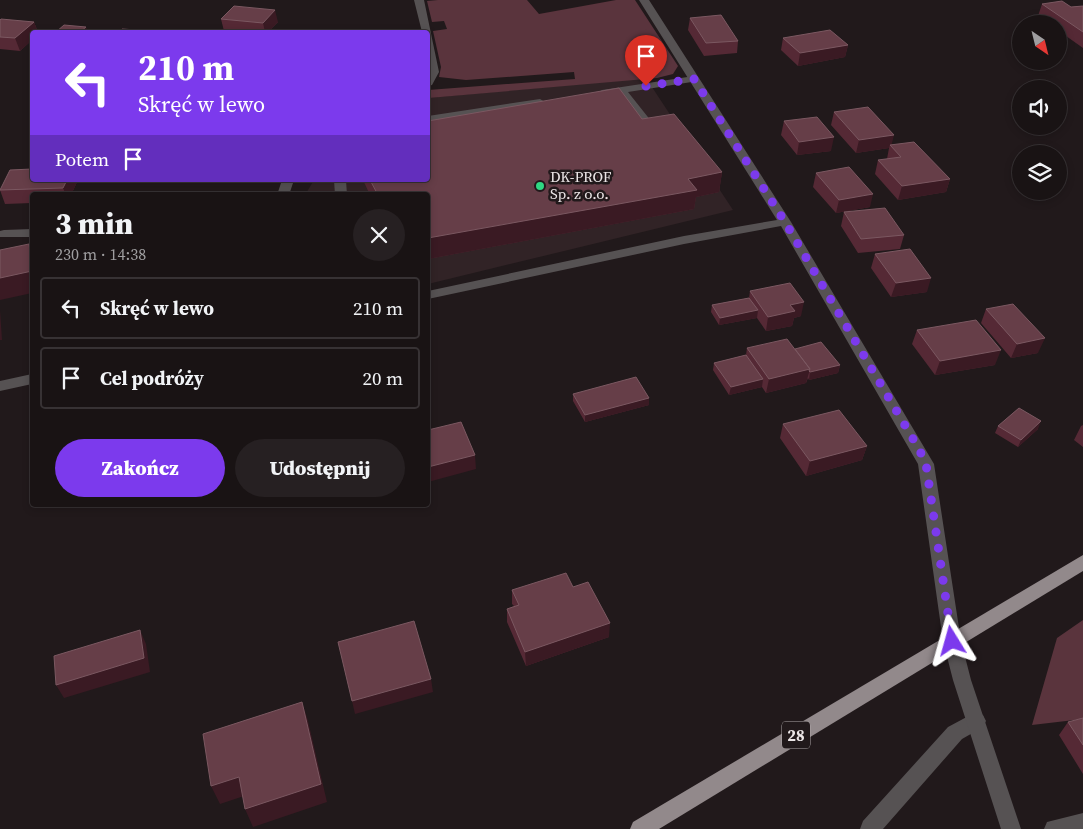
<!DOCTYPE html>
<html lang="pl">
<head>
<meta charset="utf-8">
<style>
  body { margin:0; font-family:"Source Serif 4",serif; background:#262022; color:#f1f3f6; height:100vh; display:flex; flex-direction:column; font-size:19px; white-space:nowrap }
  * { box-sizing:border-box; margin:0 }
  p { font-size:16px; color:#9f9ea0 }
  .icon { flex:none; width:28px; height:28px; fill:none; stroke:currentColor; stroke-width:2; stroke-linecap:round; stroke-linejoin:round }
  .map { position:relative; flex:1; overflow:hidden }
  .sheet { position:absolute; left:30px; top:192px; width:400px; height:315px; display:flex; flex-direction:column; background:#191314; border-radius:5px; box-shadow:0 2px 8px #0003,0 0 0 1px #373234 }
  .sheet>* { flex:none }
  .hud { position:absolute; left:30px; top:30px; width:400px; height:152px; border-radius:5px; box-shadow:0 2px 8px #0003,0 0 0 1px #373234; background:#7c3aed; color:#fff; overflow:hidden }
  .needle { width:32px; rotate:145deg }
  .fabs { position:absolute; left:1012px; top:15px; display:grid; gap:10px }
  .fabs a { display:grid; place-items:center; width:55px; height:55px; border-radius:50%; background:#191314; box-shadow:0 2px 8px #0003,0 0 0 1px #373234; font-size:25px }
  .pin { position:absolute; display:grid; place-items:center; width:42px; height:42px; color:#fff; margin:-51px -21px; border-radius:50% 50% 50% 0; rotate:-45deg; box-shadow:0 0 5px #0007 }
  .pin .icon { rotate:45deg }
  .me { position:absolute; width:55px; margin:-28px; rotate:352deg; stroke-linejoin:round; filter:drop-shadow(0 0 4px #0008) }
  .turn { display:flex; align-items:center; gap:18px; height:105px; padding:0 25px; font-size:22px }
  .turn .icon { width:65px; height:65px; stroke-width:2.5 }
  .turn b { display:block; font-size:35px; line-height:42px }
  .then { display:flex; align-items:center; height:48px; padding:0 25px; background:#0003; gap:10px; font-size:19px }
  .round { display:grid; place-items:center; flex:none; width:52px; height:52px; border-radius:26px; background:#262022 }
  .overview { display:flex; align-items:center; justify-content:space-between; height:85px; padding:0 25px }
  h1 { font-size:30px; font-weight:800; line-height:38px }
  .cta { display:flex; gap:10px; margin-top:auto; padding:10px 25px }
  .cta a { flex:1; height:58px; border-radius:30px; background:#7c3aed; color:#fff; font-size:20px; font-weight:800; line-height:58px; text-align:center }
  .cta a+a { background:#262022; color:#f1f3f6 }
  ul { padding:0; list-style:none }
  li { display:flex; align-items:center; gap:15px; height:62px; margin:0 10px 8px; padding:0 15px; border:2px solid #373234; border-radius:5px }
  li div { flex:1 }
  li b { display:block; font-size:19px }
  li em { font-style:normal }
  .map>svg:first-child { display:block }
</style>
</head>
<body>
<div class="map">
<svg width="1083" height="829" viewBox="0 0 1083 829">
  <rect width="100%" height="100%" fill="#21191b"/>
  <path fill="#312326" d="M646 78 733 210 428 284V195H305L314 180H428V98Z"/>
  <path fill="#5a343d" d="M438 0H527L539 14 616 0H635L678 66 673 74 657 78 429 98 428 90 575 79 574 72 466 80 439 77 441 67 433 31 447 29 444 21 432 22 427 1Z
    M1083 620V719L1032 725 1057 638Z"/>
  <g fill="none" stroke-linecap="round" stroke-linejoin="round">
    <path fill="#565253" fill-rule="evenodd" d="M694 76 698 77V81L628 92 659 131 654 134 650 133 618 94 602 96 597 93 602 90Z
      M540 99 545 102 544 104 428 122V116Z
      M334 180H346L347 195H335Z
      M32 229V237H0V231L4 230Z
      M976 712 983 715 986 721 983 727 962 739 883 829H860L863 821 948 727Z
      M1083 813V829H1044L1047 822Z"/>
    <path fill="#565253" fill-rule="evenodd" d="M414 0H424L439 72 432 85 428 86V32H422Z
      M639 0H649L791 222 934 464 961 641 971 680 1021 829H1001L953 680 943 641 918 464 781 226 684 244 428 299V291L684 236 777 220Z
      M282 180H294L289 195H277Z
      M32 374V384L0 391V381Z"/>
    <path fill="#92898b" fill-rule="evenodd" d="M1083 555V571L659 829H630L633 822Z"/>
  </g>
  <path fill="#552935" d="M1042 4 1071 7 1083 6V48L1059 31V24H1049L1038 16Z
    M690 18 738 41 737 53 704 56 688 30Z
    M221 19 278 22 268 32H234L224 31Z
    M0 20 34 22 38 32H32V40L20 51 0 49Z
    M783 38 848 45 845 57 798 66 781 50Z
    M834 112 950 179 946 192 898 200 875 174 878 160 887 159 889 148 856 153 831 125Z
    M642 119 722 172 719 192 696 197 694 209 428 259V195H370L363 180H428Z
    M784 121 831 151 797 155 781 135Z
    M816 173 870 207 836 213 813 187Z
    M32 180H77V182L71 195H32V203L5 204 0 190Z
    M844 212 904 235 900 249 858 253 841 226Z
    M875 254 927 292 891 297 871 268Z
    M750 291 801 316 794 318 792 326 766 331 757 318 719 325 711 312 712 305 749 298Z
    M986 309 1038 353 1011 358 981 323Z
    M917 330 995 365 935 375 912 344Z
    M747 348 795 349 840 365 838 373 809 380 808 378 806 383 766 393 762 387 729 395 713 370 714 363 746 355Z
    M573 394 649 405 585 422 573 401Z
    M783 424 867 446 862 460 806 476 780 438Z
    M1083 425V447L1074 440 1081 426Z
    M998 426 1038 429 1018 447 995 433Z
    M573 587 609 637 526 666 507 622V609L514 606 512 604V590Z
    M1083 718V774L1059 735 1068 722Z"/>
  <path fill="#3a1a23" d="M275 10 278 22 268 32H265L263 23Z
    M34 22 38 32H32V40L20 51 15 38Z
    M86 27 88 32H80Z
    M848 45 845 57 798 66 800 53Z
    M894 135 891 147 890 145 889 148 856 153 859 140Z
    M834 137 831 151 797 155 799 142Z
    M722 172 719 192 696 197 694 209 428 259V238L688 179Z
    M950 179 946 192 898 200 902 186Z
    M67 180H77V182L71 195H66L63 188Z
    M873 194 870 207 836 213 839 200Z
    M29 244 32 252V293L0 300V278Z
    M931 278 927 292 891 297 896 283Z
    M804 302 801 316 794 318 792 326 766 331 768 317 790 305Z
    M0 310 2 340H0Z
    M758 310 757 318 719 325 720 318Z
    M1045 338 1038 353 1011 358 1017 344Z
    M1001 350 995 365 935 375 940 361Z
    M840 365 838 373 809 380 810 372Z
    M810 369 806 383 766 393 769 379Z
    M763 379 762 387 729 395 731 387Z
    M649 398V405L585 422V415Z
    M1041 421 1038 429 1018 447 1021 440Z
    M867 446 862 460 806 476 810 461Z
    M475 455 476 469 428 482V467Z
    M610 623 609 637 526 666 525 652Z
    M140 630 146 644 150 672 64 698 56 685Z
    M431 679 433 692 355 714 352 701Z
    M302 702 308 721 327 802 253 827 245 809Z
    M239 777 247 795 220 804 211 786Z"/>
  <path fill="#663e48" stroke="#7b5861" d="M1062 1 1071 7 1083 6V32L1042 4Z
    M234 6 275 10 263 23 221 19Z
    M721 15 738 41 706 43 690 18Z
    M1 19 34 22 15 38 0 37V20Z
    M64 25 86 27 80 32H56Z
    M122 29 151 31 150 32H120Z
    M830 30 848 45 800 53 783 38Z
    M176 31 194 32H174Z
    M619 88 642 119 674 114 722 172 688 179 697 190 428 238V195H378L370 180H428V121Z
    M868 107 894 135 859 140 834 112Z
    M817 117 834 137 799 142 784 121Z
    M914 142 950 179 902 186 878 160 901 157 890 145Z
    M849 167 873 194 839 200 816 173Z
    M32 169V180H67L63 188 0 190 10 170Z
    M885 208 904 235 861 239 844 212Z
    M29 244 32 271 0 278V250Z
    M910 249 931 278 896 283 875 254Z
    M790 283 804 302 790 305 795 311 768 317 750 291Z
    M749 298 758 310 720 318 712 305Z
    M1013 304 1045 338 1017 344 986 309Z
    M976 320 1001 350 940 361 917 330Z
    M787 339 810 369 769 379 747 348Z
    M821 342 840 365 810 372 809 371 810 369 795 349Z
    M746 355 763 379 731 387 714 363Z
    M636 377 649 398 585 415 573 394Z
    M1019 408 1041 421 1021 440 998 426Z
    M839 410 867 446 810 461 783 424Z
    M461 422 475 455 428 467V430Z
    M566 573 573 587 588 582 610 623 525 652 507 609 519 605 512 590Z
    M414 621 431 679 352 701 338 642Z
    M140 630 144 658 56 685 54 656Z
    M302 702 321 784 245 809 239 777 211 786 203 734Z
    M1083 718V745L1068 722Z"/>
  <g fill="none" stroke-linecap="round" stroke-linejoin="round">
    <path stroke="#7c3aed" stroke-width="9" stroke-dasharray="0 16.2" d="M646 86 694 79 785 222 919 449 926 464 952 641"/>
  </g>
  <circle fill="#2fd883" stroke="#21191b" stroke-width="2" cx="540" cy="186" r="5"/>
  <g text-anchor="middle" stroke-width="5" stroke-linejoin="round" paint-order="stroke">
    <g font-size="15" fill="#ece6e7" stroke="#21191b" text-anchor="start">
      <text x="550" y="182">DK-PROF<tspan x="550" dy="17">Sp. z o.o.</tspan></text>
    </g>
    <rect fill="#21191b" stroke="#afa8aa" stroke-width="1" x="782" y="721.5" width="28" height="27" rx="4"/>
    <g font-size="16" font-weight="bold" fill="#ece6e7">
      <text x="796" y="741">28</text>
    </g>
  </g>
</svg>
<div class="fabs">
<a><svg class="needle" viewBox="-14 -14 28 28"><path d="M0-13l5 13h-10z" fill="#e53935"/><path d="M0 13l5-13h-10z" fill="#9f9ea0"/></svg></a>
<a><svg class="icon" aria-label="sound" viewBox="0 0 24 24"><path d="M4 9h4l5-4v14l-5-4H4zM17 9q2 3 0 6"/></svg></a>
<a><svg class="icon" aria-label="layers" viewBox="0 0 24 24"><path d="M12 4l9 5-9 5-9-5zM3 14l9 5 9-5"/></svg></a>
</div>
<div class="pin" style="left:646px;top:86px;background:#d93025"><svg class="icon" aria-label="arrive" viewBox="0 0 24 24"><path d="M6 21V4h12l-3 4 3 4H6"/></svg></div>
<svg class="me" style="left:952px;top:641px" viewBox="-20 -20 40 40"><path d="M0-17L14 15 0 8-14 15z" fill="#7c3aed" stroke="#fff" stroke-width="4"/></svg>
<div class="hud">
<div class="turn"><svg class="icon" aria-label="left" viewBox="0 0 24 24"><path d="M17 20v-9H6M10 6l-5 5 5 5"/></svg><div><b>210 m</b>Skręć w lewo</div></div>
<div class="then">Potem<svg class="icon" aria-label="arrive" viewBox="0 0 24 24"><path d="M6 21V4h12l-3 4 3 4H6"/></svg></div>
</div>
<section class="sheet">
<div class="overview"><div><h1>3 min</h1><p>230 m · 14:38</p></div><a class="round"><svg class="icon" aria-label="close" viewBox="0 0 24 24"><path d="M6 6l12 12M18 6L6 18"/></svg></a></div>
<ul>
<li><svg class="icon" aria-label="left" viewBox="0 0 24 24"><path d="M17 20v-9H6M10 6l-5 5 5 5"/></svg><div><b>Skręć w lewo</b></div><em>210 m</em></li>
<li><svg class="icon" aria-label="arrive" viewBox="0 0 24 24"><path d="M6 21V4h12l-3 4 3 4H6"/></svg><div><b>Cel podróży</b></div><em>20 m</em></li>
</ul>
<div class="cta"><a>Zakończ</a><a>Udostępnij</a></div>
</section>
</div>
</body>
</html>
